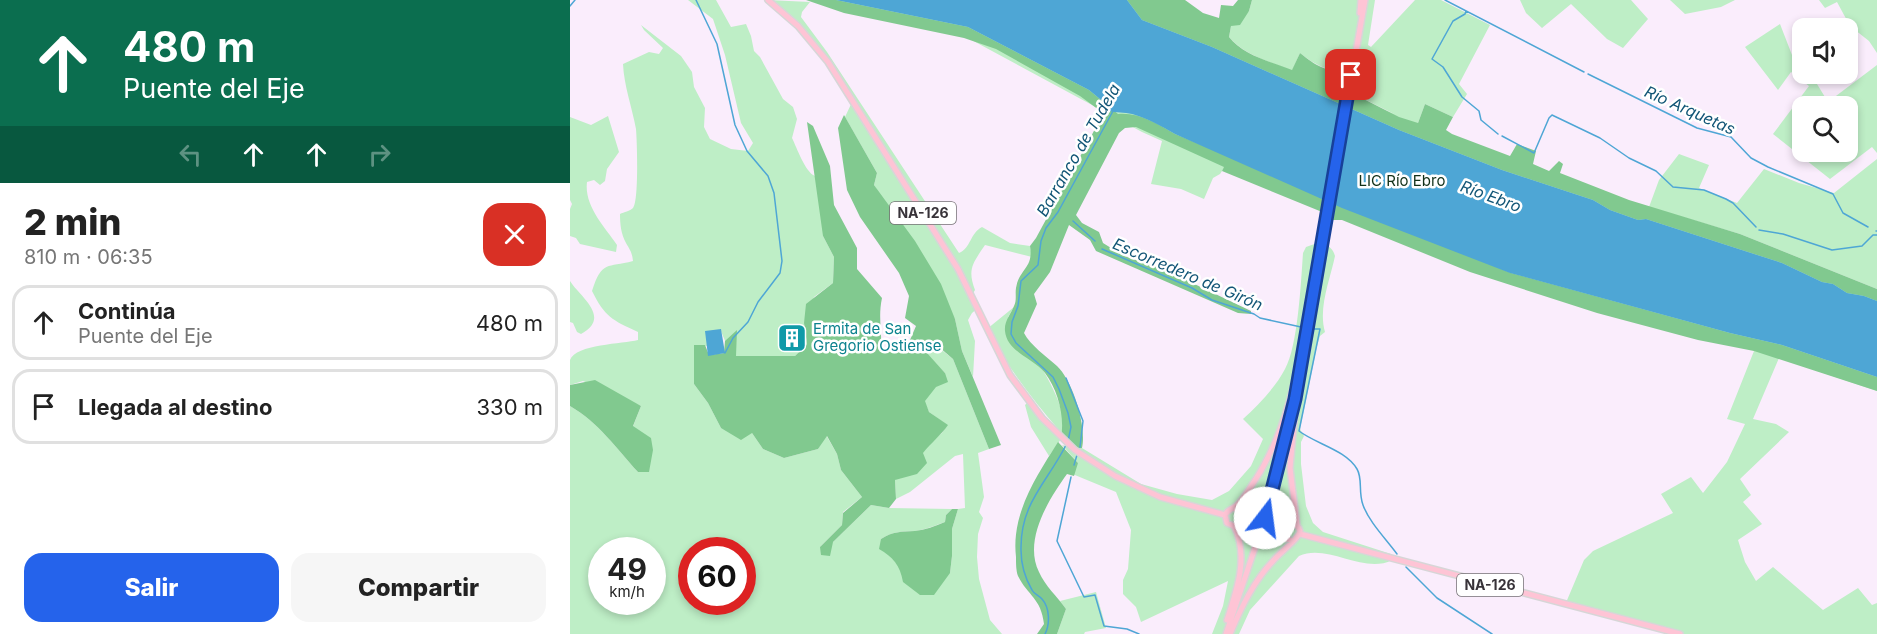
<!DOCTYPE html>
<html lang="es">
<head>
<meta charset="utf-8">
<style>
  body { margin:0; font-family:Inter,sans-serif; background:#f6f6f6; color:#222; height:100vh; display:flex; flex-direction:column; font-size:22px; white-space:nowrap }
  * { box-sizing:border-box; margin:0 }
  p { font-size:20px; color:#767676 }
  .icon { flex:none; width:33px; height:33px; fill:none; stroke:currentColor; stroke-width:2; stroke-linecap:round; stroke-linejoin:round }
  .map { position:relative; flex:1; overflow:hidden }
  .sheet { display:flex; flex-direction:column; background:#fff; width:570px }
  .sheet>* { flex:none }
  .banner { background:#0b6e4f; color:#fff; overflow:hidden }
  .buttons { position:absolute; left:1222px; top:18px; display:grid; gap:12px }
  .buttons a { display:grid; place-items:center; width:66px; height:66px; border-radius:12px; background:#fff; box-shadow:0 3px 9px #0003; font-size:30px }
  .speed { position:absolute; left:18px; top:537px; display:flex; gap:12px; font-size:30px; font-weight:700; text-align:center }
  .speed>* { display:grid; place-content:center; width:78px; height:78px; border-radius:50%; background:#fff; box-shadow:0 3px 9px #0003; line-height:1 }
  .speed small { font-size:15px; font-weight:400 }
  .speed .limit { border:9px solid #d22; background:#fff; color:#111 }
  .pin { position:absolute; display:grid; place-items:center; width:51px; height:51px; color:#fff; margin:-26px; border-radius:12px; box-shadow:0 3px 9px #0006 }
  .me { position:absolute; width:66px; margin:-33px; rotate:15deg; stroke-linejoin:round; filter:drop-shadow(0 0 4px #0008) }
  .turn { display:flex; align-items:center; gap:21px; height:126px; padding:0 24px; font-size:27px }
  .turn .icon { width:78px; height:78px; stroke-width:2.5 }
  .turn b { display:block; font-size:42px; line-height:51px }
  .lanes { display:flex; align-items:center; height:57px; padding:0 24px; background:#0003; justify-content:center; gap:30px; direction:ltr }
  .lanes .off { opacity:.35 }
  .round { display:grid; place-items:center; flex:none; width:63px; height:63px; border-radius:18px; background:#f6f6f6 }
  .summary { display:flex; align-items:center; justify-content:space-between; height:102px; padding:0 24px }
  h1 { font-size:36px; font-weight:800; line-height:45px }
  .cta { display:flex; gap:12px; margin-top:auto; padding:12px 24px }
  .cta a { flex:1; height:69px; border-radius:18px; background:#2563eb; color:#fff; font-size:24px; font-weight:800; line-height:69px; text-align:center }
  .cta a+a { background:#f6f6f6; color:#222 }
  ul { padding:0; list-style:none }
  li { display:flex; align-items:center; gap:18px; height:75px; margin:0 12px 9px; padding:0 12px; border:3px solid #e0e0e0; border-radius:18px }
  li div { flex:1 }
  li b { display:block; font-size:22px }
  li em { font-style:normal }
  main { display:flex; flex:1; min-height:0 }
  .map>svg:first-child { display:block }
</style>
</head>
<body>
<main>
<section class="sheet">
<div class="banner">
<div class="turn"><svg class="icon" aria-label="ahead" viewBox="0 0 24 24"><path d="M12 20V5M6 11l6-6 6 6"/></svg><div><b>480 m</b>Puente del Eje</div></div>
<div class="lanes"><svg class="icon off" aria-label="left" viewBox="0 0 24 24"><path d="M17 20v-9H6M10 6l-5 5 5 5"/></svg><svg class="icon" aria-label="ahead" viewBox="0 0 24 24"><path d="M12 20V5M6 11l6-6 6 6"/></svg><svg class="icon" aria-label="ahead" viewBox="0 0 24 24"><path d="M12 20V5M6 11l6-6 6 6"/></svg><svg class="icon off" aria-label="right" viewBox="0 0 24 24"><path d="M7 20v-9h11M14 6l5 5-5 5"/></svg></div>
</div>
<div class="summary"><div><h1>2 min</h1><p>810 m · 06:35</p></div><a class="round" style="background:#d93025;color:#fff"><svg class="icon" aria-label="close" viewBox="0 0 24 24"><path d="M6 6l12 12M18 6L6 18"/></svg></a></div>
<ul>
<li><svg class="icon" aria-label="ahead" viewBox="0 0 24 24"><path d="M12 20V5M6 11l6-6 6 6"/></svg><div><b>Continúa</b><p>Puente del Eje</p></div><em>480 m</em></li>
<li><svg class="icon" aria-label="arrive" viewBox="0 0 24 24"><path d="M6 21V4h12l-3 4 3 4H6"/></svg><div><b>Llegada al destino</b></div><em>330 m</em></li>
</ul>
<div class="cta"><a>Salir</a><a>Compartir</a></div>
</section>
<div class="map">
<svg width="1307" height="634" viewBox="0 0 1307 634">
  <rect width="100%" height="100%" fill="#faedfc"/>
  <path fill="#beeec6" fill-rule="evenodd" d="M118 0H146L161 27 176 24 181 36 184 51 190 57 213 99 223 107 227 119 222 138C227 148 235 172 245 176L256 229 253 236 264 257 263 283 244 297 234 323 237 344 225 356H165L156 343 150 329 138 346 124 345V384L138 403 151 428 182 433 193 449 214 458 248 449 256 435 267 454 271 470 292 497 273 512 272 525 250 547 263 542 301 505 319 508 382 509 376 515 375 522C366 525 355 530 345 531 331 532 323 531 311 539L320 555 330 568 380 573 382 556V529L388 509 395 508 393 454 385 456 340 492 326 499 325 480 363 440 372 433 377 425 359 412 354 401 375 373 357 354 368 347 383 359 419 449 408 453 414 497 409 512 413 518 408 534 407 557 409 579 420 620 432 634H0V406C28 422 47 449 68 472L62 429 71 406 13 381 0 385C0 378 0 367 0 360 6 344 53 344 68 340V332C42 320 35 317 22 291 32 260 37 268 63 261 62 252 60 250 56 243 51 234 50 224 50 214 54 212 60 211 63 208 69 201 67 140 66 129 62 107 54 86 53 64L79 52 89 54 93 48 74 30 71 25 111 56 122 72 124 87 135 108 134 127 140 139 161 149 178 151 183 143 171 123 155 55 143 19ZM32 550H82V602H32ZM122 550H172V602H122Z
    M198 0 240 2 232 12 231 17 257 52 389 253C401 248 400 233 412 227L440 243 460 246 462 257 415 245C403 263 397 269 405 290L402 295 409 307 402 313 398 320 405 341 403 377 392 351 385 319 304 185 307 173 275 117 283 100 226 25Z
    M245 0H566L601 24 824 114 780 92 776 72C757 71 745 65 730 53L722 71C701 62 674 55 659 37L661 26 679 11 682 0H805L798 45 801 47 845 0H871L920 25 889 84 897 94 883 117 855 104 848 123 1307 293V391L1209 358 1183 419 1206 424 1219 432 1170 479 1181 495 1173 502 1192 524 1168 540 1175 562 1186 581 1203 567 1253 610 1288 588 1302 605 1307 603V634H1110L995 605 1014 560 1023 551 1103 513 1091 494 1121 477 1133 493 1157 462 1175 424 1157 419 1184 351H1186L1056 316 654 168 650 174 643 178 634 199 611 189 581 184 592 141 572 132 396 37Z
    M950 0H1061L1078 19 1053 48 1037 39 1001 4 972 28 956 13Z
    M1100 0H1165L1151 7 1115 14Z
    M1249 0H1307V53L1299 41 1280 26 1267 2 1255 8Z
    M1210 24 1222 55 1233 70V74H1256L1247 84 1258 102 1307 65V153L1302 147 1260 179 1203 134 1239 86 1221 72 1208 90 1175 47ZM1233 106H1278V152H1233Z
    M38 116 49 152 37 169 35 181 30 185 24 180 17 182C14 206 34 226 47 245L46 252 10 244 6 238 0 236V209L2 204 0 200V117L21 125Z
    M1109 154 1139 165 1129 188 1167 203 1194 169 1229 183 1264 193 1307 159V289L1170 234 1079 207 1089 180Z
    M753 241 752 244C760 246 763 249 765 256 760 280 748 308 755 332L750 336 747 346 730 429 734 436 731 442V464L736 506 743 523 753 532 821 554 822 560C794 575 758 543 729 556L680 610 669 634H642L653 606 658 581 571 622 566 607 553 594V580L558 569 561 530 546 492 500 473 508 463 492 445 506 449 512 448 571 484 607 494 642 500 659 491 681 466 693 439 673 419C689 404 705 388 715 369 728 346 731 281 733 253L736 247Z
    M0 281C10 297 42 317 11 334L7 332 3 323 0 322Z
    M444 307 438 317C455 344 499 399 493 432 492 440 484 449 479 456L461 427 455 405 460 400 478 421 489 430C461 398 437 366 417 329Z
    M526 592 536 628 515 632 514 634H487L496 609 490 601Z"/>
  <path fill="#81c98f" d="M236 0H266L398 27 519 90 548 114C569 112 588 124 605 134L941 273 1160 333 1212 345 1307 377V391L1184 351 1128 340 1027 313 900 272 772 220H758L757 214 652 171 654 167 566 127 555 128 549 133 506 215 512 223 529 232 533 243 554 256 593 269 681 311V314L668 313 526 251 520 240 499 225 480 272 464 294 467 304 454 333C460 345 477 357 487 366 503 381 517 427 512 448L506 449 491 438C495 417 488 390 475 373 463 358 437 352 435 331 434 321 441 314 444 306 447 300 445 294 446 288 449 269 464 268 460 246L466 238 532 116 529 110 510 96 426 49 394 38 274 13Z
    M557 0H615L633 13 649 18 651 5 663 6 668 0H682L679 11 670 25 661 26 659 37C673 55 701 62 722 70L730 53C746 66 755 71 776 72L778 66 785 63 780 92 829 117 848 123 855 104 883 117 876 130 882 134 940 156 947 144 966 151 963 164 979 171 989 161 993 164 990 173 1059 200 1170 234 1307 289V301L1294 296 1277 293 1263 284 1252 282 1212 263 1076 219 1068 220 1040 210 1023 200 932 170 829 130 642 47 572 20Z
    M274 115 307 173 304 185 345 241 371 284 385 319 392 351 431 445 419 449 383 359 369 347 357 353 375 373 378 382 366 387 355 401 359 412 378 425C371 435 361 443 353 453L357 463 347 474 325 480 326 499 319 508 301 505 263 542 260 556 251 555 250 547 272 525 273 513 292 497 271 470 267 454 257 436 248 449 214 458 193 449 182 433 171 440 151 428 138 403 124 384V345H135L139 355 154 353 155 341 167 330 166 356H225L237 344 234 323 236 304 263 283 264 257 253 236 237 122 243 126 260 166 264 205 287 248V269L312 298C308 317 312 329 311 347L322 350 340 340 346 326 335 318 339 296 329 273 290 217 277 190 268 128Z
    M25 380 71 406 63 426 81 438 83 450 79 472H68C47 449 28 422 0 406V385Z
    M488 442 508 463 504 476 497 474C479 499 453 540 469 572 475 586 487 596 496 609L487 634H467L474 624C471 598 458 596 448 576 446 571 446 563 446 557 441 514 466 477 488 442Z
    M382 509H388L382 529V556L380 573 364 595H350L333 582C330 565 323 557 309 549L311 539C323 531 331 532 345 531 355 530 365 526 375 522L376 515Z"/>
  <path fill="#4ea6d5" d="M266 0H557L572 20 642 47 829 130 932 170 1023 200 1040 210 1068 220 1076 219 1212 263 1252 282 1263 284 1277 293 1294 296 1307 301V377L1212 345 1160 333 940 273 772 208 605 134C591 126 577 118 562 114 554 112 546 113 538 111L536 104 519 90 398 27Z
    M151 329 155 353 138 356 135 331Z"/>
  <g fill="none" stroke-linecap="round" stroke-linejoin="round">
    <path stroke="#4ea6d5" stroke-width="1.5" d="M126 0 147 44 165 125 177 151 198 176 204 193 212 261 210 273 188 302 178 322 163 338 155 353
      M875 0 1014 72
      M0 6 5 0
      M896 11 895 14 883 21 862 59 873 67 892 97 909 111 911 120 928 134
      M1018 74 1127 128 1161 137 1181 158 1198 167 1263 194 1273 213 1298 227
      M932 136 964 153 979 118 982 115 1030 138 1059 158 1086 171 1103 187 1134 190 1156 199 1163 203 1186 227
      M503 221 525 241
      M1189 230 1213 234 1262 250 1292 246 1303 235H1307
      M1306 231H1307
      M532 249 622 288 642 300 684 314 690 318 731 327
      M744 329H750L729 431C746 444 776 450 787 469 793 479 788 492 793 505 799 522 816 539 827 554
      M496 378 513 421 510 447
      M498 441 501 427 498 413 489 389 483 377 446 343 441 334 442 322 448 306 451 281 468 265 471 241 476 228 488 212 543 111
      M504 465 507 455
      M501 477 487 541 514 597 525 595 534 626 557 629 569 634
      M836 567 867 598 922 634
      M475 634C480 624 480 608 472 599 468 595 464 594 462 590 455 578 451 564 451 550 450 503 477 483 496 445"/>
    <g stroke="#d7d6d7" stroke-width="8">
      <path id="major" d="M198 0 228 26 258 62 388 269 440 375 472 418 505 450 545 476 590 497 655 515
        M790 13 791 0
        M725 411 720 468 727 525
        M664 508 672 512 673 516 671 523 664 526 657 523 655 515C658 509 661 510 666 506 671 502 676 494 680 488 702 456 715 422 724 384
        M730 534 1110 634
        M657 620C667 590 679 556 664 526
        M656 634 695 518 725 399 795 0
        M660 634C671 608 683 582 703 561 710 552 729 539 730 531 728 524 722 522 716 525L713 530V537L722 541"/>
    </g>
    <use href="#major" stroke="#fec4d5" stroke-width="5"/>
    <g stroke="#d7d6d7" stroke-width="8" stroke-linecap="butt">
      <path id="major-bridge" d="M678 521 706 528"/>
    </g>
    <use href="#major-bridge" stroke="#fec4d5" stroke-width="5"/>
  </g>
  <g fill="none" stroke-linecap="round" stroke-linejoin="round">
    <g stroke="#184099" stroke-width="15">
      <path id="route" d="M695 518 725 399 781 75"/>
    </g>
    <use href="#route" stroke="#2563eb" stroke-width="10"/>
  </g>
  <defs>
    <g id="building-square" transform="scale(1.5)"><rect x="-9" y="-9" width="18" height="18" rx="4" fill="#0f9aa8" stroke="#fff"/><path d="M-4-6H4V6H1V3H-1V6H-4ZM-2.5-4.3h1.7v1.8h-1.7ZM.8-4.3h1.7v1.8H.8ZM-2.5-1h1.7V.8h-1.7ZM.8-1h1.7V.8H.8Z" fill="#fff"/></g>
  </defs>
  <g fill-rule="evenodd">
    <use href="#building-square" x="222" y="338"/>
  </g>
  <g text-anchor="middle" stroke-width="5" stroke-linejoin="round" paint-order="stroke">
    <g fill="#fff" stroke="#747074" stroke-width="1.5">
      <rect x="320" y="202" width="66" height="22" rx="4.5"/>
      <rect x="887" y="574" width="66" height="22" rx="4.5"/>
    </g>
    <g font-size="14" font-weight="bold" fill="#383339">
      <text x="353" y="218">NA-126</text>
      <text x="920" y="590">NA-126</text>
    </g>
    <g font-size="15" fill="#123119" stroke="#fff">
      <text x="832" y="186">LIC Río Ebro</text>
    </g>
    <g font-size="15" fill="#0d838f" stroke="#fff" text-anchor="start">
      <text x="243" y="334">Ermita de San<tspan x="243" dy="17">Gregorio Ostiense</tspan></text>
    </g>
    <g font-size="16" font-style="italic" fill="#115576" stroke="#fff">
      <text transform="translate(1120 110) rotate(24)" y="6">Río Arquetas</text>
      <text transform="translate(508 150) rotate(-60)" y="6">Barranco de Tudela</text>
      <text transform="translate(921 196) rotate(20)" y="6">Río Ebro</text>
      <text transform="translate(618 274) rotate(23)" y="6">Escorredero de Girón</text>
    </g>
  </g>
</svg>
<div class="buttons">
<a><svg class="icon" aria-label="sound" viewBox="0 0 24 24"><path d="M4 9h4l5-4v14l-5-4H4zM17 9q2 3 0 6"/></svg></a>
<a><svg class="icon" aria-label="search" viewBox="0 0 24 24"><circle cx="10" cy="10" r="6"/><path d="M15 15l6 6"/></svg></a>
</div>
<div class="speed"><div>49<small>km/h</small></div><div class="limit">60</div></div>
<div class="pin" style="left:781px;top:75px;background:#d93025"><svg class="icon" aria-label="arrive" viewBox="0 0 24 24"><path d="M6 21V4h12l-3 4 3 4H6"/></svg></div>
<svg class="me" style="left:695px;top:518px" viewBox="-20 -20 40 40"><circle r="19" fill="#fff"/><path d="M0-13L10 11 0 6-10 11z" fill="#2563eb"/></svg>
</div>
</main>
</body>
</html>
